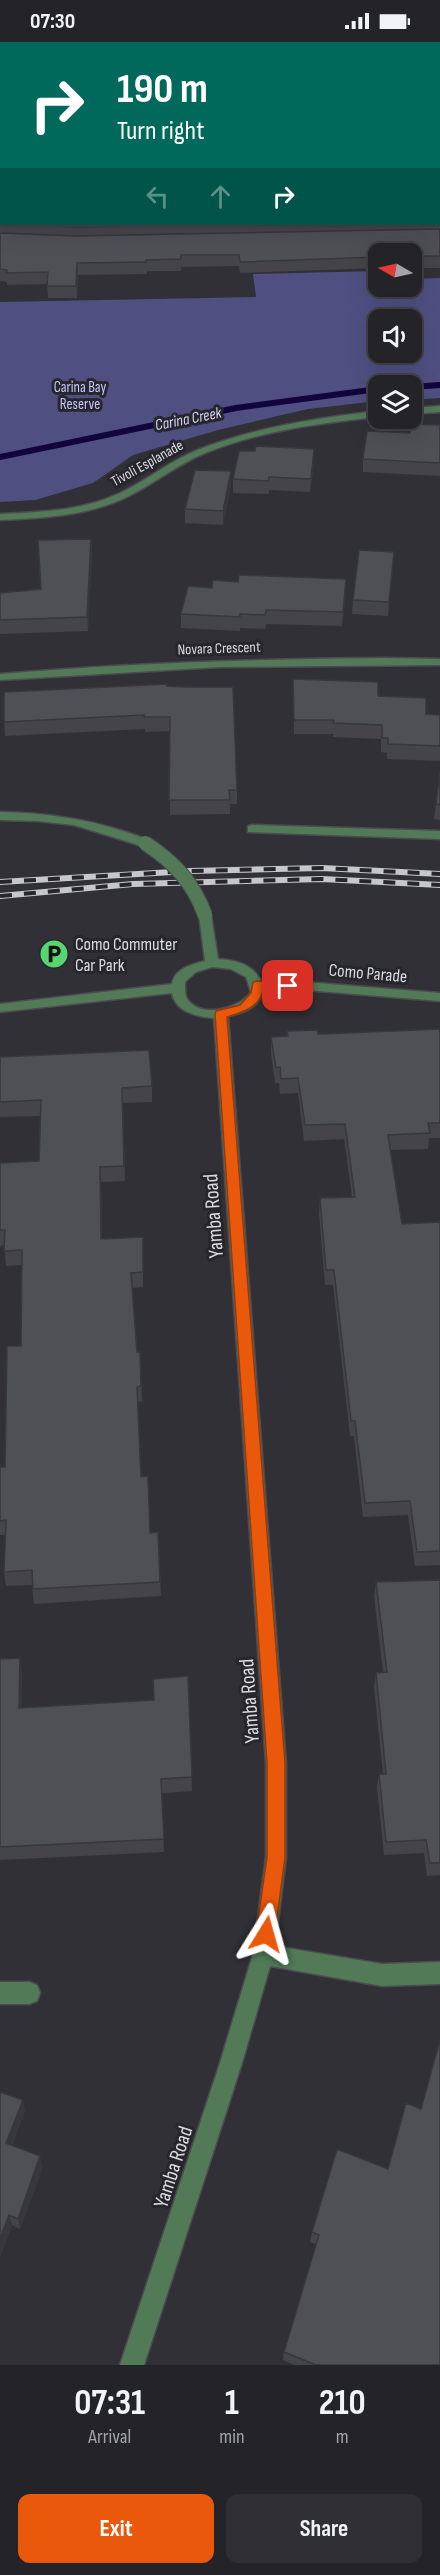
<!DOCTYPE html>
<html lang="en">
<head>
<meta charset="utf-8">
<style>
  body { margin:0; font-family:"Sofia Sans Condensed",sans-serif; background:#303034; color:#f1f3f6; height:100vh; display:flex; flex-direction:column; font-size:22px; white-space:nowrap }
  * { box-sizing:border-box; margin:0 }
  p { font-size:20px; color:#a3a4a8 }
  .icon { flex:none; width:33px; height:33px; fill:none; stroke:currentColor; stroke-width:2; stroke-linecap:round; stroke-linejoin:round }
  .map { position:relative; height:2323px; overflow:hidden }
  .side { display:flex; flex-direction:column; background:#242428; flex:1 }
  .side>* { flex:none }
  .guide { position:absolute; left:0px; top:0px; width:441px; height:183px; box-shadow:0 6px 24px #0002,0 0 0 2px #414145; background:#00695c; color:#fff; overflow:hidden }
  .needle { width:39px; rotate:279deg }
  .tools { position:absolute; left:368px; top:201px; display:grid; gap:12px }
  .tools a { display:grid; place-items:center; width:54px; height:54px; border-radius:12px; background:#242428; box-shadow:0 6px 24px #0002,0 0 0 2px #414145; font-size:30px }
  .pin { position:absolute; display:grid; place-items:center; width:51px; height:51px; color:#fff; margin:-26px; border-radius:12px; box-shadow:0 3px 9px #0006 }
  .me { position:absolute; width:66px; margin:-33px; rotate:8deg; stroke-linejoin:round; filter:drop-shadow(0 0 4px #0008) }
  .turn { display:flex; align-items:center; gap:21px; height:126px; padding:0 18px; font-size:27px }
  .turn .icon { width:78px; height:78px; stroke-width:2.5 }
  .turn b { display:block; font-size:42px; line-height:51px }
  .lanes { display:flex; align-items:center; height:57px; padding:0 18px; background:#0003; justify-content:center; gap:30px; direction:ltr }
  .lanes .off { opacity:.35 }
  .eta { display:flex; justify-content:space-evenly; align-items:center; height:102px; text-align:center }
  .eta b { font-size:36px; font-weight:700; line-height:42px }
  .cta { display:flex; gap:12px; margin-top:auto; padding:12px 18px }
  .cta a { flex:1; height:69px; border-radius:12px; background:#ea580c; color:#fff; font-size:24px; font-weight:700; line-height:69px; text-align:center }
  .cta a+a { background:#303034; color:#f1f3f6 }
  .status { display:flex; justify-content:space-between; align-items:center; height:42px; padding:0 30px; background:#242428; direction:ltr }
  .status svg { height:16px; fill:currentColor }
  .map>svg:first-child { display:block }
</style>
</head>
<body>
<div class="status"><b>07:30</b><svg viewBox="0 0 49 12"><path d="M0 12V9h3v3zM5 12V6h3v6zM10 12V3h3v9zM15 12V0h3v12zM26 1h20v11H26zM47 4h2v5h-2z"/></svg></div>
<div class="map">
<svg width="440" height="2323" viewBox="0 0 440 2323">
  <rect width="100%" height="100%" fill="#303036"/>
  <path fill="#4f4f82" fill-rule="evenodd" d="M378 229V244H411V237L440 236V356L411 358V344H378V359L308 367 218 388 133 413 93 441 35 458 0 460V260L256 255 253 232ZM378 278H411V310H378Z"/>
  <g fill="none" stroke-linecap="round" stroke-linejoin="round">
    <path stroke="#12053e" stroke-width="6" d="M411 345 440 343
      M0 415 236 366 378 347"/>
    <g stroke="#4b4b51" stroke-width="3">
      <path id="minor" d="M2 71V76H0V72Z
        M440 364V370L411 372V366Z
        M378 369V375C319 381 260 389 205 411 178 422 155 441 129 454 89 474 44 476 0 478V472C41 470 82 469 120 451 148 438 171 418 200 407 257 385 318 376 378 369Z
        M385 616 440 617V623L220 625 0 638V632C128 621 256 617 385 616Z
        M0 770C43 771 84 776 126 790 134 793 145 795 151 801L145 805 74 783 38 779 0 778Z
        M252 783 440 789V797L248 790V784Z
        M205 869 211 873 218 917C235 918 253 922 261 939L305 940 440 951V959L305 948 263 947C260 965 244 971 228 974L286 1721V1815L275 1904 382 1922 440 1920V1942L382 1944 270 1924 242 2021 144 2323H120L220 2021 253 1912 266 1815V1721L214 976C198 975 175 970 172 951L0 970V962L172 942C174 927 192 922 205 919L199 873ZM212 925 231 927 246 935 251 950C240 967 198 978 186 955 185 951 185 944 185 940L196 930Z
        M0 1940H29L37 1943 40 1951 37 1959 29 1962H0Z"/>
    </g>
    <use href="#minor" fill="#527a57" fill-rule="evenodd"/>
    <g stroke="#c6c7cb" stroke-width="6">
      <path id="rail" d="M0 840 190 829 322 826 440 832
        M0 854 133 842 322 837 440 843"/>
    </g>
    <use href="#rail" stroke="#26262c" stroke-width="4" stroke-dasharray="12" stroke-linecap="butt"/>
    <g stroke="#4b4b51" stroke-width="16" stroke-linecap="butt">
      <path id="minor-bridge" d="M145 801C174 820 193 840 205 873"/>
    </g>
    <use href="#minor-bridge" stroke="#527a57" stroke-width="14"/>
  </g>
  <path fill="#44444a" d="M0 0H440V24V2H2V73H0Z
    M440 72V226H411V212H378V226L240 231 239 224 181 225V229H147V232L78 233 77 256H48L47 242 7 243V240L0 239V77H2V182H440Z
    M440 383V434L363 430V417L410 391Z
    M314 407V420L310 450 269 448V452L233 451V437L255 409Z
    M231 429V443L223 483 185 481V467Z
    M91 497 92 511 88 589 0 592V551L41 547Z
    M394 510 388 574 352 572 353 558Z
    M346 551 342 584 266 582 265 587 240 586V589L181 586V572Z
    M293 637 378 654 426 672 440 673V719L387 717V711L381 710V697L333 695V692H294Z
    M167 644 237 748V762H230V772L170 773V689L145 690V687L5 694 4 680Z
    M440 730V778L434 777Z
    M440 987V1096H429L428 1107 390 1108 402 1182 440 1180V1523L415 1524 408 1473 363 1475 354 1394H350L333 1243H325L319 1172 320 1156 352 1155 344 1097 304 1099 298 1051 280 1052 279 1041H275L271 1011V995H286L287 989 323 992Z
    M0 1015 152 1044V1060L123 1061 125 1139 101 1140 102 1197 143 1210V1245L132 1246 137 1310H140L142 1359 138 1360 141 1435 151 1491 158 1490 161 1554 34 1562 32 1543 6 1544 4 1530 5 1493H0V1425H5L21 1304 22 1223 6 1224 4 1203 0 1204V1121L39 1119 41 1074 0 1075Z
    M440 1538V1833L427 1834 424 1811 384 1813 377 1745 379 1732H383L374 1645 376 1631 383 1630 374 1554 376 1540Z
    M0 1617 22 1630 21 1666 154 1658 188 1634 192 1749 162 1751 164 1810 0 1818Z
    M0 2050 25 2069 12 2103 43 2125 20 2187 12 2183 0 2215Z
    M337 2107 440 2323H294L283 2318 284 2310 316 2202 310 2200 312 2190Z"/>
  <path fill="#37373c" d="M77 221 78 233 77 256 76 244Z
    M314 407V420L310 450 311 437Z
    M231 429V443L223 483V469Z
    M91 497 92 511 88 589 87 575Z
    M346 537V551L342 584 343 570Z
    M100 1125 101 1140 102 1212 101 1197Z
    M20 1616 22 1630 21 1680 19 1666Z
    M23 2058 25 2069 8 2112 6 2101Z
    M40 2114 43 2125 20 2187 18 2177Z
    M9 2173 12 2183 0 2215V2197Z"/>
  <path fill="#4f4f56" stroke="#37373c" stroke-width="1.5" d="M0 0H440V14V2H2V59H0Z
    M0 80H2V152L0 154Z
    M0 155H2V182H271L76 185 0 182Z
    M440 187V214H411V212H378V215L240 220 239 213H181V217L146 218V220L77 221 76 244H47L48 230 6 231 7 228 0 227V191L76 194Z
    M411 382 440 383V421L363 417 367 389 410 391Z
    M256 404 314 407 311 437 269 435V439L233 437 239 409H255Z
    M195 428 231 429 223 469 185 467Z
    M91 497 87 575 0 578V551L41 547 38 498Z
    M359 508 394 510 389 560 353 558Z
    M239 533 346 537 343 570 266 568 265 573 240 572V575L181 572 188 544 212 546 213 538 238 540Z
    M293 637 378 640V654L426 656V672L440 673V704L388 702V696H382V683L333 681 334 678H294Z
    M167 642V644L186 645H233L237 748H229L230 758H169L170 675H144V673L4 680V650Z
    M440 730V763L436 762Z
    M440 987V1081H428L430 1091 388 1093 402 1182 440 1180V1509L417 1510 410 1459 365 1461 355 1379H351L334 1228H326L320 1156 355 1155 345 1082 305 1083 298 1036 281 1037 280 1025 276 1026 271 995 288 994 287 989 317 988 318 992H323Z
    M149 1008 152 1044 122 1046 124 1124 100 1125 101 1197 143 1195V1230L131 1231 137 1310H140L141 1344 137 1345 141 1435 148 1434 150 1491 158 1490 160 1540 33 1547 32 1528 4 1530 6 1478 0 1479V1425H5L7 1304H21L22 1208 4 1209 5 1188H0V1121L39 1119 41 1058 0 1060V1015Z
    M440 1538V1821H430L426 1798 386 1800 379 1732H386L376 1631 387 1630 376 1540Z
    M20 1616 19 1666 154 1658 153 1637 188 1634 192 1735 161 1737 164 1797 0 1805V1617Z
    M440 1998V2323H316L284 2310 319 2193 312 2190 337 2107 388 2127 406 2061 421 2067Z
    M0 2050 23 2058 6 2101 40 2114 18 2177 9 2173 0 2197Z"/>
  <path fill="#ea580c" stroke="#983908" stroke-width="1.5" d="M257 939 288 940 294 944 288 947H263C261 965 242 970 227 975L285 1721V1815L275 1892 273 1899 266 1902 259 1899 256 1892 267 1815V1721L215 972 216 969 240 963 251 951 253 940Z"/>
  <defs>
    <g id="parking-disc" transform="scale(1.5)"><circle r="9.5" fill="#57d570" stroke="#26262c"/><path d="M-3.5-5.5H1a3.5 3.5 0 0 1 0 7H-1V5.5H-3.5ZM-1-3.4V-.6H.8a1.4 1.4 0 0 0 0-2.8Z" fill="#111"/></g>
  </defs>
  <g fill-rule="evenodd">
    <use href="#parking-disc" x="54" y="912"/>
  </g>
  <g text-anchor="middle" stroke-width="6" stroke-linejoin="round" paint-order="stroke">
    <g font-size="15" fill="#c5c7ff" stroke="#26262c">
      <text x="80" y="350">Carina Bay<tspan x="80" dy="17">Reserve</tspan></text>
    </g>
    <g font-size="15" fill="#dadbdf" stroke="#26262c">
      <text transform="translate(147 421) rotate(-29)" y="5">Tivoli Esplanade</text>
      <text transform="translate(219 606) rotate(-2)" y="5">Novara Crescent</text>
    </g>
    <g font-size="16" font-style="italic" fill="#d2d3f9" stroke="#26262c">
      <text transform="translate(188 376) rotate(-11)" y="6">Carina Creek</text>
    </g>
    <g font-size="18" fill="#dadbdf" stroke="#26262c" text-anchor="start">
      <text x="75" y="908">Como Commuter<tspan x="75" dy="21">Car Park</tspan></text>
    </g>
    <g font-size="18" fill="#dadbdf" stroke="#26262c">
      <text transform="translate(368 931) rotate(5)" y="6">Como Parade</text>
    </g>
    <g font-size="21" fill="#dadbdf" stroke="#26262c">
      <text transform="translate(213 1174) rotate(-94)" y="7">Yamba Road</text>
      <text transform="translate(249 1659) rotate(-94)" y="7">Yamba Road</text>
      <text transform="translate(173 2125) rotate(-72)" y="7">Yamba Road</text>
    </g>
  </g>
</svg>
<div class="tools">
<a><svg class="needle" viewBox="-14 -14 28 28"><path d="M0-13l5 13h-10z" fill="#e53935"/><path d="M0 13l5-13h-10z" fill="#a3a4a8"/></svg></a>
<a><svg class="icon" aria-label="sound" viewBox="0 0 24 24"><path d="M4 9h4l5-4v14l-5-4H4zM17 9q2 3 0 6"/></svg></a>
<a><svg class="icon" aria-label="layers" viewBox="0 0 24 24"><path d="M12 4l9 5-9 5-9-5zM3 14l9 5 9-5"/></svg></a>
</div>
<div class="pin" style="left:288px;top:944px;background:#d93025"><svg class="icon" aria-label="arrive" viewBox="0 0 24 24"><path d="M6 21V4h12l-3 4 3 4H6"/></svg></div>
<svg class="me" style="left:266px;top:1892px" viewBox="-20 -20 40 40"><path d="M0-17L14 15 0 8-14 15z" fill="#ea580c" stroke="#fff" stroke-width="4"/></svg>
<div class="guide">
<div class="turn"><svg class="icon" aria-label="right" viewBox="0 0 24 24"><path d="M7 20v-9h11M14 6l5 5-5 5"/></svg><div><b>190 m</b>Turn right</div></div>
<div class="lanes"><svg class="icon off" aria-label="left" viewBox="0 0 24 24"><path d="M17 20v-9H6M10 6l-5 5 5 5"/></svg><svg class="icon off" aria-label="ahead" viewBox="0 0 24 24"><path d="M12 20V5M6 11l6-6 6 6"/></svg><svg class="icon" aria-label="right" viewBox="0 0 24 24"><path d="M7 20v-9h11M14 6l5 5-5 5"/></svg></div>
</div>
</div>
<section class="side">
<div class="eta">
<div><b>07:31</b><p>Arrival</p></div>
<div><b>1</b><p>min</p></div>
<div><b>210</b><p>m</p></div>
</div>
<div class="cta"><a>Exit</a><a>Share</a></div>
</section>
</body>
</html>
